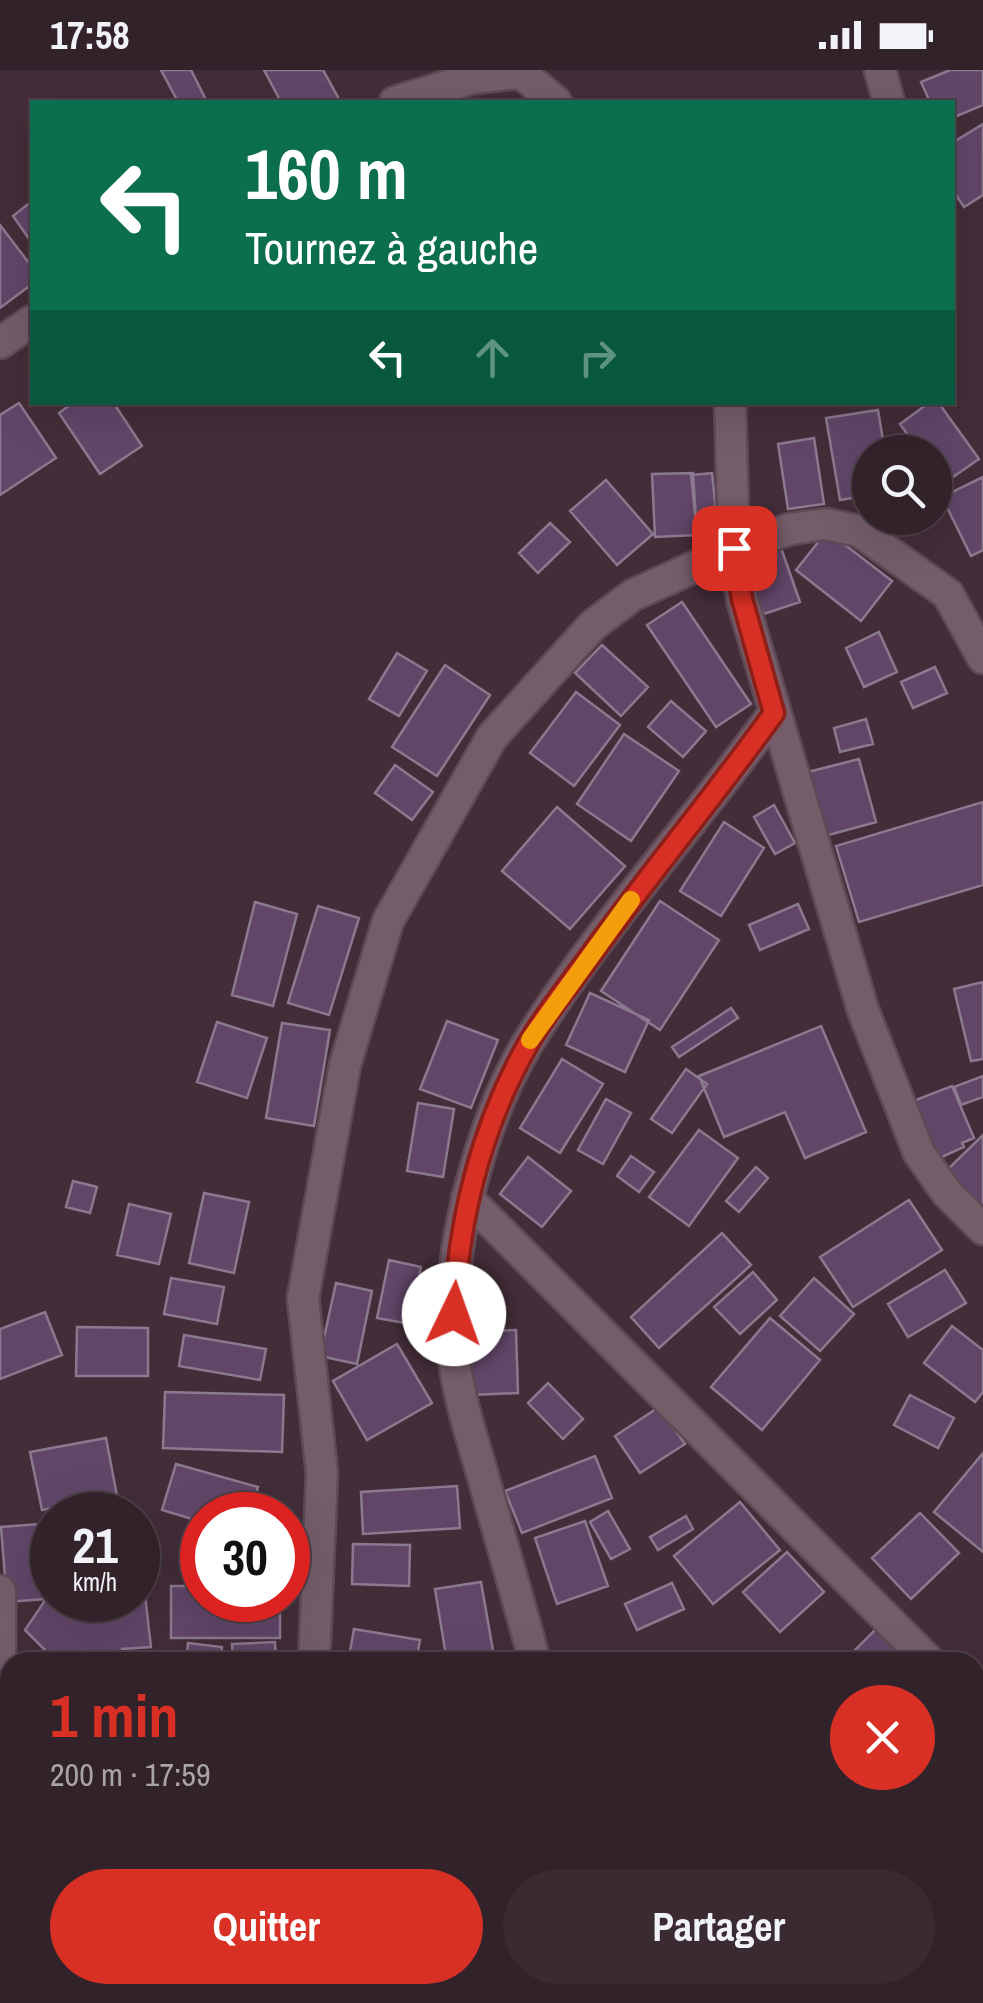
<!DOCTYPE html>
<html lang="fr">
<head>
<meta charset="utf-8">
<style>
  body { margin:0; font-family:"Archivo Narrow",sans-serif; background:#3a2a32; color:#f1f3f6; height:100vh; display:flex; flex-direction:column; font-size:38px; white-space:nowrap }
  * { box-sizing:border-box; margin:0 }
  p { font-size:32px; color:#a8a4a8 }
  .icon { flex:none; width:55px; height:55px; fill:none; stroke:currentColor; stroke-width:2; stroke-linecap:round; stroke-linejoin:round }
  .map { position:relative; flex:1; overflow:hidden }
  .drawer { position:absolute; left:0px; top:1582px; width:985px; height:352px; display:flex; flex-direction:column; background:#32222a; border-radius:30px 30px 0 0; box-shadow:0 10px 40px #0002,0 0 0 2px #4d3f47 }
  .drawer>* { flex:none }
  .banner { position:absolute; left:30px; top:30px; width:925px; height:305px; border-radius:0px; box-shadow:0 10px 40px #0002,0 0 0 2px #4d3f47; background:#0b6e4f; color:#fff; overflow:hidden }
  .fabs { position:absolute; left:852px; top:365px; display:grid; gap:20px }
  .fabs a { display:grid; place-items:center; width:100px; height:100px; border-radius:50%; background:#32222a; box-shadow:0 10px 40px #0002,0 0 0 2px #4d3f47; font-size:50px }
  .speed { position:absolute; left:30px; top:1422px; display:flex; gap:20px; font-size:50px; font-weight:700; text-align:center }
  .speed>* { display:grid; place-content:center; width:130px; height:130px; border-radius:50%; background:#32222a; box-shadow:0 10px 40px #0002,0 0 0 2px #4d3f47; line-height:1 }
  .speed small { font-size:25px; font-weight:400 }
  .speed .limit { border:15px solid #d22; background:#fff; color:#111 }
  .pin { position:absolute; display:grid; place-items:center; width:85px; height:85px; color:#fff; margin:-42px; border-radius:20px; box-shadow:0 5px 15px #0006 }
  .me { position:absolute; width:110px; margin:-55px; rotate:3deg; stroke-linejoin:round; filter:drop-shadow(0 0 8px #0008) }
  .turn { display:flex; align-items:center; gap:35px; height:210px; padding:0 50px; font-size:45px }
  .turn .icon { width:130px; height:130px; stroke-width:2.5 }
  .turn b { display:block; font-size:70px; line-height:85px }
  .lanes { display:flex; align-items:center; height:95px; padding:0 50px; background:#0003; justify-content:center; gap:50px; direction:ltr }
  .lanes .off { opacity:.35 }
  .round { display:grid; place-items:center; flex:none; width:105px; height:105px; border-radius:52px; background:#3a2a32 }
  .overview { display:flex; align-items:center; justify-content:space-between; height:170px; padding:0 50px }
  h1 { font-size:60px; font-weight:700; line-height:75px; color:#d93025 }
  .button { display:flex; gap:20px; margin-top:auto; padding:20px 50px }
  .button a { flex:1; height:115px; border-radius:60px; background:#d93025; color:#fff; font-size:40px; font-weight:700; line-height:115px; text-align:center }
  .button a+a { background:#3a2a32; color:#f1f3f6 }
  .status { display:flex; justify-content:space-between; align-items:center; height:70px; padding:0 50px; background:#32222a; direction:ltr }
  .status svg { height:28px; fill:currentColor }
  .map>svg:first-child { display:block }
</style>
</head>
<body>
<div class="status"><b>17:58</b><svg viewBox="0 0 49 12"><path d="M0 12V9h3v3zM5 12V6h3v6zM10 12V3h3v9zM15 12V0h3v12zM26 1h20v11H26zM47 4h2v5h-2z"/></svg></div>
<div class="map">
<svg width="983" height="1933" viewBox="0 0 983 1933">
  <rect width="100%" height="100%" fill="#432d38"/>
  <path fill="#614668" stroke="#8b798f" stroke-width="2.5" d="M161 0H191L207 32H178Z
    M264 0H323L339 29 332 32H281Z
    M950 0H983V35L952 48V32H930L921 12Z
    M983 54V125L964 137 952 119V73Z
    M32 131V173L13 146Z
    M0 155 32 197V214L0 238Z
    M74 332H113L142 376 100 404 59 343Z
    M930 332H938L979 389 943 414 935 403V382H920L900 354Z
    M19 333 56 388 0 425V345Z
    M878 340 885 382H870V425L840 430 826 348Z
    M814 368 824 434 788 439 778 374Z
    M693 403 697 465 655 467 652 404Z
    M712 403 717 450 696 453 691 405Z
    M983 407V480L971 486 942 427Z
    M606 410 653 464 617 495 570 441Z
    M550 453 570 472 538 503 519 483Z
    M827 461 892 511 861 551 796 500Z
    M780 475 800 532 764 544 744 488Z
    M682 532 751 634 716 657 647 555Z
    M879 562 897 602 864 617 846 578Z
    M602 575 648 617 621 646 575 603Z
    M397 583 427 601 399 646 369 629Z
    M445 595 490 625 437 706 392 677Z
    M935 597 947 623 913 638 901 612Z
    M576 622 620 655 574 716 530 683Z
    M671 631 706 661 683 687 648 657Z
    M866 649 873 674 840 682 834 658Z
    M624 664 679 701 631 771 577 734Z
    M859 689 876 752 825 766 808 702Z
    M395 695 433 722 412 750 375 723Z
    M983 732V815L859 852 836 776Z
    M774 735 795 773 775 784 754 747Z
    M557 737 625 796 570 859 502 801Z
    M724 752 764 778 721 846 680 821Z
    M660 831 719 870 660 960 601 921Z
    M255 832 297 844 273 936 232 925Z
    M798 834 809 859 760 880 749 855Z
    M318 836 359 848 329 945 288 933Z
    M983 912V989L971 991 954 919Z
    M590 923 649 950 625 1002 566 975Z
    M731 938 738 948 679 987 672 977Z
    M447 951 498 970 471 1038 420 1019Z
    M217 952 267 968 247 1028 197 1012Z
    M282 953 330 960 314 1056 266 1048Z
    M821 956 866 1062 805 1088 785 1042 724 1067 699 1006Z
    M562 989 603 1014 560 1083 520 1058Z
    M686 999 707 1014 672 1063 651 1049Z
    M983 1006V1027L961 1035 954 1017Z
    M952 1016 974 1068 962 1073 964 1077 933 1091 908 1033Z
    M606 1029 631 1043 603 1094 578 1080Z
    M418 1033 454 1039 443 1107 407 1101Z
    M699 1060 738 1088 689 1156 649 1127Z
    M983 1065V1141L942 1105Z
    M631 1086 654 1102 639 1122 617 1106Z
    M528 1087 571 1121 542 1157 500 1124Z
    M756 1097 768 1108 739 1142 726 1131Z
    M73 1111 97 1117 90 1143 66 1137Z
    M204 1123 249 1132 234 1203 189 1193Z
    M909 1130 942 1180 853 1237 820 1187Z
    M129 1134 171 1144 159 1194 117 1185Z
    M722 1163 751 1195 659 1278 631 1247Z
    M389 1190 421 1197 410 1254 377 1248Z
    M945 1200 966 1233 908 1267 888 1234Z
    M753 1202 777 1230 740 1264 714 1237Z
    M171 1208 224 1217 217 1254 164 1244Z
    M814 1208 854 1244 820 1281 780 1246Z
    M336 1213 372 1221 357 1294 320 1286Z
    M45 1242 62 1285 0 1309V1259Z
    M770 1248 820 1290 762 1360 711 1317Z
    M952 1256 983 1280V1322L975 1332 924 1293Z
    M77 1257 148 1258V1306H76Z
    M516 1260 518 1323 472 1325 470 1262Z
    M184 1265 266 1279 260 1310 179 1296Z
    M397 1274 432 1333 367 1370 333 1311Z
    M548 1313 583 1349 563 1369 528 1333Z
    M165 1322 284 1325 282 1382 163 1378Z
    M910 1325 954 1348 938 1378 894 1355Z
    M659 1337 685 1374 640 1403 615 1366Z
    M106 1368 117 1426 42 1440 30 1382Z
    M983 1383V1482L934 1442Z
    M595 1386 612 1428 522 1463 505 1421Z
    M176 1394 258 1417 250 1445H202V1452L162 1440Z
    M457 1416 460 1458 363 1464 361 1422Z
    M740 1432 780 1480 713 1534 674 1486Z
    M608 1441 630 1479 611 1489 590 1452Z
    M920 1443 959 1483 911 1529 872 1488Z
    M686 1446 693 1459 658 1480 650 1467Z
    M585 1451 608 1516 557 1534 535 1468Z
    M52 1453V1520L44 1521 45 1529 7 1532 1 1457Z
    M353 1474 410 1475 409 1516 352 1514Z
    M787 1482 824 1522 780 1562 743 1522Z
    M481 1512 495 1592H447L435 1519Z
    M672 1513 684 1539 637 1560 625 1534Z
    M144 1516 151 1577 122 1579 123 1592H82L81 1581 45 1585V1580L25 1560 48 1526H52V1530H138V1517Z
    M171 1516H202V1530H280V1568H171Z
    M878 1557 910 1588 906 1592H843Z
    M354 1559 420 1570 416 1592H348Z
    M275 1572 276 1592H233L232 1574Z
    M188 1573 222 1577 220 1592H186Z
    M975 1772 983 1776V1838L975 1834Z
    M975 1843 983 1846V1881L975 1878Z
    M11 1925H74L72 1933H27L10 1929Z
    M93 1925H143L144 1932 94 1933Z
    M173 1925H189L191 1933H151Z
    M201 1925H271L272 1933H202Z
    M314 1925H432L430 1933H313Z
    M509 1925H575L574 1933H509Z
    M784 1925H840L836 1933H796Z
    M884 1925H971L969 1933H882Z"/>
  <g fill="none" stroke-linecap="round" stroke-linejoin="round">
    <g stroke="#5d4a54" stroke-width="35">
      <path id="minor" d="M518 0 556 32
        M880 0 889 32
        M395 32 473 8 519 3
        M0 273 32 251
        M730 332 734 479 742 529 863 940 919 1083 947 1123 983 1159
        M467 1128 930 1592
        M0 1521V1632
        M314 1592 322 1403 303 1228 345 995 388 851 492 667 593 555 633 525 734 479 790 459 826 454 859 461 948 524 983 588
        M535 1592C519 1532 501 1471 484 1410 472 1367 456 1321 453 1277 445 1186 481 1049 529 971 601 855 695 753 774 643
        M0 1810H10
        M591 1925V1933
        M298 1933V1925"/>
    </g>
    <g stroke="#5d4a54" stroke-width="42">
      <path id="major" d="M975 1675 983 1656
        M864 1933 867 1925"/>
    </g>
    <use href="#minor" stroke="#755c69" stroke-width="30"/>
    <use href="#major" stroke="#9d636d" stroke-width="38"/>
  </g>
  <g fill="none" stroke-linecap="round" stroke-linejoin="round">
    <g stroke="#8d1f18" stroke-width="25">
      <path id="route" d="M454 1244C458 1151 481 1057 528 974 544 946 566 919 585 893 646 808 713 728 774 643L742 529 734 478"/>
    </g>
    <use href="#route" stroke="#d93025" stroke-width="18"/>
    <path stroke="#f59e0b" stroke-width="18" d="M530 970 631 830"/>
  </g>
</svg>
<div class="fabs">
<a><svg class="icon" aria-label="search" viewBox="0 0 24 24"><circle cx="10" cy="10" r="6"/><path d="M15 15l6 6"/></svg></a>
</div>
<div class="speed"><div>21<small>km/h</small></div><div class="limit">30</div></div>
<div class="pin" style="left:734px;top:478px;background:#d93025"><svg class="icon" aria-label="arrive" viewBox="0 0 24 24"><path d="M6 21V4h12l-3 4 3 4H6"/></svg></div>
<svg class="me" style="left:454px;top:1244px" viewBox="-20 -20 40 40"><circle r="19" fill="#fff"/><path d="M0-13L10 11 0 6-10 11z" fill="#d93025"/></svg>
<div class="banner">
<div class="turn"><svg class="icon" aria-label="left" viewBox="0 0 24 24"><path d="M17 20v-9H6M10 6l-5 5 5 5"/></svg><div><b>160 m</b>Tournez à gauche</div></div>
<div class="lanes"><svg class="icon" aria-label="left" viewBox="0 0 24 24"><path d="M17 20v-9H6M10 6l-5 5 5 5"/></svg><svg class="icon off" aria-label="ahead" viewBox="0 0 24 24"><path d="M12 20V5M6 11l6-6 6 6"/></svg><svg class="icon off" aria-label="right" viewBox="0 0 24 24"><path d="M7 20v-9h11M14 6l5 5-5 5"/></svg></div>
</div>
<section class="drawer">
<div class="overview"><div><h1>1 min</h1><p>200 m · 17:59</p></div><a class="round" style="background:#d93025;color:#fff"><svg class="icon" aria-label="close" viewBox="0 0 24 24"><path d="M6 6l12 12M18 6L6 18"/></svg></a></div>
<div class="button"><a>Quitter</a><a>Partager</a></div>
</section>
</div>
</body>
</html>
